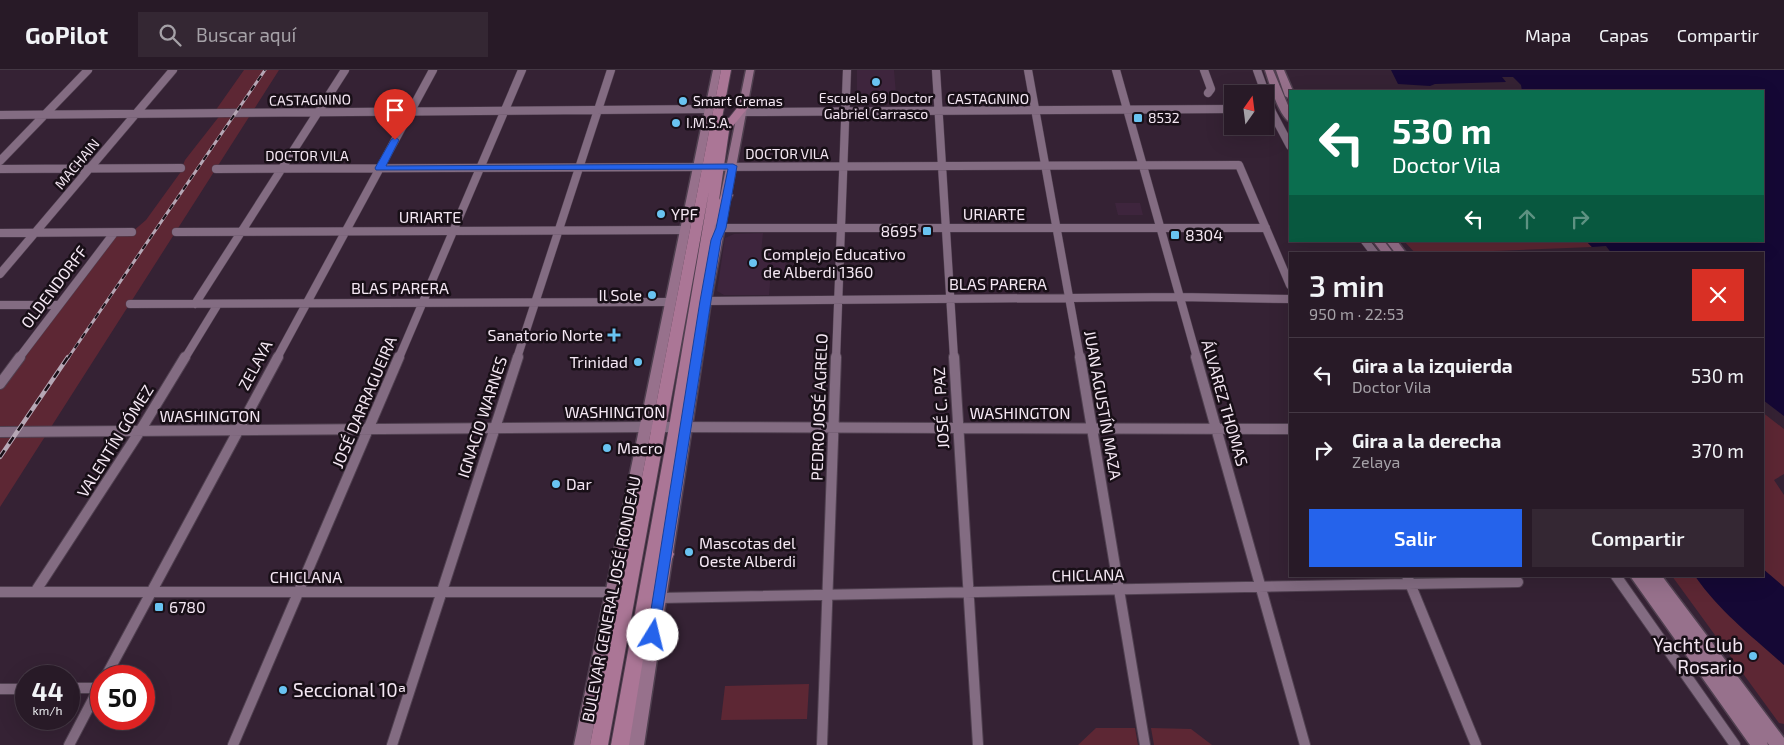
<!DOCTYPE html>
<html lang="es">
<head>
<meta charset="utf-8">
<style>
  body { margin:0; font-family:"Exo 2",sans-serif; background:#342733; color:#f1f3f6; height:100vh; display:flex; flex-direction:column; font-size:19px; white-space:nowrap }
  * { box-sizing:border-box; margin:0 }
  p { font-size:16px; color:#a5a1a7 }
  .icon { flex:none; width:28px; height:28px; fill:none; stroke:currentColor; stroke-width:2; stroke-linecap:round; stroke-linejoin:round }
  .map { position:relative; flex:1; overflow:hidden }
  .sheet { position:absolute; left:1289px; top:182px; width:475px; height:325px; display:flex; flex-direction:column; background:#281a27; border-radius:0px; box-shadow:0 5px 20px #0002,0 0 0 1px #443844 }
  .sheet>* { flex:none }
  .hud { position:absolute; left:1289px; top:20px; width:475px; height:152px; border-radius:0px; box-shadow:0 5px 20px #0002,0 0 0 1px #443844; background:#0b6e4f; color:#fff; overflow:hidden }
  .needle { width:32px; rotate:14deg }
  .tools { position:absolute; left:1224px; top:15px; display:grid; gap:10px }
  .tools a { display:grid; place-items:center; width:50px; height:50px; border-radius:0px; background:#281a27; box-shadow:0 5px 20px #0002,0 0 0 1px #443844; font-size:25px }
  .speed { position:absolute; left:15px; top:595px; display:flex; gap:10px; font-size:25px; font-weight:700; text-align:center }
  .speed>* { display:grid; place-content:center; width:65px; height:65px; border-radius:50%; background:#281a27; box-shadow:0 5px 20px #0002,0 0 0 1px #443844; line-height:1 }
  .speed small { font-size:12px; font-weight:400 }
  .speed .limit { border:8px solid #d22; background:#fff; color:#111 }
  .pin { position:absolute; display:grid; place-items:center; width:42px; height:42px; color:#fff; margin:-51px -21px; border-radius:50% 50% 50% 0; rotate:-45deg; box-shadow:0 0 5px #0007 }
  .pin .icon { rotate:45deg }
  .me { position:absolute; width:55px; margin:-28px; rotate:9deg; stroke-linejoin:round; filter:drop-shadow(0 0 4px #0008) }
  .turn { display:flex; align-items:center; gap:18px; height:105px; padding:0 20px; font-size:22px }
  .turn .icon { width:65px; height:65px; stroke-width:2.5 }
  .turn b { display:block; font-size:35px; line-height:42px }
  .lanes { display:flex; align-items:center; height:48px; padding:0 20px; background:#0003; justify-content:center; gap:25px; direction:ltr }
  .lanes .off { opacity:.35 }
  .round { display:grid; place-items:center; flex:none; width:52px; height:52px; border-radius:0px; background:#342733 }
  .overview { display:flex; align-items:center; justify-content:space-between; height:85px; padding:0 20px }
  h1 { font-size:30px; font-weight:600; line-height:38px }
  .primary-button { display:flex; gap:10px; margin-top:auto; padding:10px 20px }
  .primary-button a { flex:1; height:58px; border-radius:0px; background:#2563eb; color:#fff; font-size:20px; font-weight:600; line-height:58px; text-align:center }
  .primary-button a+a { background:#342733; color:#f1f3f6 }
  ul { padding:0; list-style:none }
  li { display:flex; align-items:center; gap:15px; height:75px; padding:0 20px; border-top:1px solid #443844 }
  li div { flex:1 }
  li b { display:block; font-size:19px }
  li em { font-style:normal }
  header { display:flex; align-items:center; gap:30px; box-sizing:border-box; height:70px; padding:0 25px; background:#281a27; border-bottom:1px solid #443844 }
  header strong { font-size:24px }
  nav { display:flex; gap:28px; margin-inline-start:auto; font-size:18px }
  .search { width:350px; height:45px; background:#342733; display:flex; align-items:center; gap:12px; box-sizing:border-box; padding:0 18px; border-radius:0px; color:#a5a1a7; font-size:19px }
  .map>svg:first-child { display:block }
</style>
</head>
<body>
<header>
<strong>GoPilot</strong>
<div class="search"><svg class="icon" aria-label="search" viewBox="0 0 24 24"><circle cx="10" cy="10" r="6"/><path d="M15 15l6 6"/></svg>Buscar aquí</div>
<nav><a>Mapa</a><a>Capas</a><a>Compartir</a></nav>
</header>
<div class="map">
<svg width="1784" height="675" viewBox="0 0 1784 675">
  <rect width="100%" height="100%" fill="#352234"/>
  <path fill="#3e253d" d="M857 0H894L896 24 857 25Z
    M1115 133H1140L1143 145H1118Z
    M763 163 761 183H786L785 202H771L769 225H724L717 221 725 168 734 164Z"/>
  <path fill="#5d2734" d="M244 0H279L0 437V314L114 163 132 162 146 150 180 103 185 90 221 44H213Z
    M1404 171H1586L1592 177 1416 184Z
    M1762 342 1784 359V404L1774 410 1784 425V517L1763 499Z
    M1672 506H1695C1720 542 1752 566 1784 595V654L1779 653Z
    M809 614 807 649 721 650 725 616Z
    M1096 658H1135L1138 675H1078Z
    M1151 658 1191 659 1212 675H1154Z"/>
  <path fill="#150835" d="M1391 0H1784V346L1763 330 1762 184H1612L1606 176 1592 177 1586 171H1762V21H1522L1521 15 1513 7H1502L1506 12 1435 14 1430 16 1398 14Z
    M1763 499 1784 517V595C1752 566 1720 542 1695 506H1762Z"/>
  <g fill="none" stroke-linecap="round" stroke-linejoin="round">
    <g stroke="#504050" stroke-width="9">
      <path id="minor-far1" d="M936 0 954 288
        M1028 0 1080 288
        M1116 0 1197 288
        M1204 0 1211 19 1208 23
        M1257 0 1272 42 1290 76
        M744 42 1232 39
        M0 45 709 39
        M0 91 88 0
        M0 99 181 98
        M216 99 1239 95 1290 215
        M721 158H1266
        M176 162 685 160
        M0 163 132 162
        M1365 171 1375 184
        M0 204 173 0
        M705 231 1179 227 1290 229
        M130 234 671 232
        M195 234 345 0
        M0 235H58
        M19 288 114 163
        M185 288 218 234
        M277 288 433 0
        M399 288 522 0
        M517 288 611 0
        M836 288 847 0"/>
    </g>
    <g stroke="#504050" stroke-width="12">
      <path id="minor" d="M954 287 978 675
        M1080 287 1145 675
        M1196 287 1305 675
        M0 314 20 287
        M0 362 646 357 1290 359
        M1407 506 1476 675
        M1616 506 1735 675
        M0 522H613
        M35 522 140 361 185 287
        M659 528 1518 512
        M106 606 278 287
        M69 618H99
        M0 619H26
        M69 675 101 614
        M233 675 399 287
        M392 675 518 287
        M822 675 836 287"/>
    </g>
    <g stroke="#504050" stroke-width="3">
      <path id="secondary" d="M713 0H721L590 675H574Z
        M746 0H754L711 231 644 675H628L699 231Z
        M1265 0H1273L1290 40V52C1279 47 1269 12 1265 0Z
        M1276 0H1284L1293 21H1290V29L1285 26Z
        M1373 171H1384L1394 184H1383Z
        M1386 171H1397L1407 184H1396Z
        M1630 506H1646L1647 508 1646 506H1662L1784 668V675H1769L1767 672 1768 675H1750Z"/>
    </g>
    <g stroke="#504050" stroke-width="2">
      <path id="primary" d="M721 0H731L722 48H729L741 33H749L750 35 729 61 719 130 723 123 727 121 733 125 719 152 715 155 662 479 666 477 671 479 674 484 659 520 654 522 629 675H611L669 357 709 121 608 675H590Z"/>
    </g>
    <use href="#minor-far1" stroke="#836c82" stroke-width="8"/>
    <use href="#minor" stroke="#836c82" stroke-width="10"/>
    <use href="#secondary" fill="#97718c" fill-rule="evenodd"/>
    <use href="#primary" fill="#ab7696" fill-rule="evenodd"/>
    <g stroke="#b6a7b5" stroke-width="3">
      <path id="rail-far1" d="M68 288 265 0"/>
    </g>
    <g stroke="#b6a7b5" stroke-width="4.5">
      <path id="rail" d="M0 387 68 287"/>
    </g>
    <use href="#rail-far1" stroke="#180f17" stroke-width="2" stroke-dasharray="6" stroke-linecap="butt"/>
    <use href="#rail" stroke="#180f17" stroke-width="2.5" stroke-dasharray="8" stroke-linecap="butt"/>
  </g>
  <path fill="#2563eb" stroke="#184099" d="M395 67 399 70 386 96 733 94 737 96 726 158 721 170 711 231 658 569 653 571 649 569 647 565 700 231 711 170 716 158 728 99 376 100 375 98 391 70Z"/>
  <g fill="#69c3f1" stroke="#180f17" stroke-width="2">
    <circle cx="876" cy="12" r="5"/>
    <circle cx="683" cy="31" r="5"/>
    <rect x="1133" y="43" width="10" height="10" rx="2.5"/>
    <circle cx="676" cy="53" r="5"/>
    <circle cx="661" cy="144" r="5"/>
    <rect x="922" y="156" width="10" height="10" rx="2.5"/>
    <rect x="1170" y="160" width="10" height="10" rx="2.5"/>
    <circle cx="753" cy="193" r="5"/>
    <circle cx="652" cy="225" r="5"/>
    <path d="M611.5 257.5h5v5h5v5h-5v5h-5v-5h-5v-5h5z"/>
    <circle cx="638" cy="292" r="5"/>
    <circle cx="607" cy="378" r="5"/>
    <circle cx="556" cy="414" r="5"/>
    <circle cx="689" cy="482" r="5"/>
    <rect x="154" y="532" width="10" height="10" rx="2.5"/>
    <circle cx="1753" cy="586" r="5"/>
    <circle cx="283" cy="620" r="5"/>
  </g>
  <g text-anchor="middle" stroke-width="5" stroke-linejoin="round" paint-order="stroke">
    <g font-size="14" fill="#f4e7f3" stroke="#180f17" text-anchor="start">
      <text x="876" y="33" text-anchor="middle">Escuela 69 Doctor<tspan x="876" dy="16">Gabriel Carrasco</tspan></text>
      <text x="693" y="36">Smart Cremas</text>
      <text x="1148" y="53">8532</text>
      <text x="686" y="58">I.M.S.A.</text>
    </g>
    <g font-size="14" fill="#f4e7f3" stroke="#180f17">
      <text x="988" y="34">CASTAGNINO</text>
      <text transform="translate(310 30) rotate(-1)" y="5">CASTAGNINO</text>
      <text x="787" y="89">DOCTOR VILA</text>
      <text x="307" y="91">DOCTOR VILA</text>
      <text transform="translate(77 94) rotate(-50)" y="5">MACHAIN</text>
    </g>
    <g font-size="16" fill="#f4e7f3" stroke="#180f17" text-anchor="start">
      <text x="671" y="150">YPF</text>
      <text x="917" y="167" text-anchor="end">8695</text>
      <text x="1185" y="171">8304</text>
      <text x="763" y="190">Complejo Educativo<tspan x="763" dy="18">de Alberdi 1360</tspan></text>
      <text x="642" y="231" text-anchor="end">Il Sole</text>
      <text x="603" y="271" text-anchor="end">Sanatorio Norte</text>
      <text x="628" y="298" text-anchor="end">Trinidad</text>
      <text x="617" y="384">Macro</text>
      <text x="566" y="420">Dar</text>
      <text x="699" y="479">Mascotas del<tspan x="699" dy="18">Oeste Alberdi</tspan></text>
      <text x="169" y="543">6780</text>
    </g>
    <g font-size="16" fill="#f4e7f3" stroke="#180f17">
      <text x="994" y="150">URIARTE</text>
      <text x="430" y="153">URIARTE</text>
      <text x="998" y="220">BLAS PARERA</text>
      <text transform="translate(54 217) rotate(-53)" y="6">OLDENDORFF</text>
      <text x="400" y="224">BLAS PARERA</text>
      <text transform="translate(255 295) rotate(-62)" y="6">ZELAYA</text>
      <text transform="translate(364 332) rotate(-67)" y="6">JOSÉ DARRAGUEIRA</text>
      <text transform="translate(1225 333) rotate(74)" y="6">ÁLVAREZ THOMAS</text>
      <text transform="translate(1103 335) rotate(80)" y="6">JUAN AGUSTÍN MAZA</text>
      <text transform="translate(819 337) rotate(-88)" y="6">PEDRO JOSÉ AGRELO</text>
      <text transform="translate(941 338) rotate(-93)" y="6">JOSÉ C. PAZ</text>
      <text x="615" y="348">WASHINGTON</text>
      <text x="1020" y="349">WASHINGTON</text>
      <text x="210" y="352">WASHINGTON</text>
      <text transform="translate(482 347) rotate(-72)" y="6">IGNACIO WARNES</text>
      <text transform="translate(115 371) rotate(-58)" y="6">VALENTÍN GÓMEZ</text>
      <text transform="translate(1088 505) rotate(-1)" y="6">CHICLANA</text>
      <text x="306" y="513">CHICLANA</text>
      <text transform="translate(611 529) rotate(-79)" y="6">BULEVAR GENERAL JOSÉ RONDEAU</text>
    </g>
    <g font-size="19" fill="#f4e7f3" stroke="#180f17" text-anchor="end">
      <text x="1743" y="582">Yacht Club<tspan x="1743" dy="22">Rosario</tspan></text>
      <text x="293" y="627" text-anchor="start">Seccional 10ª</text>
    </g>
  </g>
</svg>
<div class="tools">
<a><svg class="needle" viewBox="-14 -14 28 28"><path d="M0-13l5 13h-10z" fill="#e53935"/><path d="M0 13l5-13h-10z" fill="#a5a1a7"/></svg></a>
</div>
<div class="speed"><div>44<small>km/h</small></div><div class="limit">50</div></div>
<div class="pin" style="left:395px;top:70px;background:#d93025"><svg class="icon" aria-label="arrive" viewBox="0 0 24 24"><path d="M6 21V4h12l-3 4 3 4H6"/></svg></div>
<svg class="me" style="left:653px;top:565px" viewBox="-20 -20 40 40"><circle r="19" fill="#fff"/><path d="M0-13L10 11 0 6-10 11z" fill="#2563eb"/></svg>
<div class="hud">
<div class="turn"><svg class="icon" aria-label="left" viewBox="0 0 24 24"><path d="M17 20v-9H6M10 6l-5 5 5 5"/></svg><div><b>530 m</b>Doctor Vila</div></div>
<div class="lanes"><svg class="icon" aria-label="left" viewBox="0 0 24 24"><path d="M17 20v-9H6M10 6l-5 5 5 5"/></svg><svg class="icon off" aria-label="ahead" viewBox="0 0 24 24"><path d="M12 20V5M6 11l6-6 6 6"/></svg><svg class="icon off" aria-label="right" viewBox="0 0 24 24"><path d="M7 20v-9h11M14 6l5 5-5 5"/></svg></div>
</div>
<section class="sheet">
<div class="overview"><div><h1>3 min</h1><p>950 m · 22:53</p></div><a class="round" style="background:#d93025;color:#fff"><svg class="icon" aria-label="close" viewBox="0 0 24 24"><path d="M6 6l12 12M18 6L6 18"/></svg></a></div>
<ul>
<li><svg class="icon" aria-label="left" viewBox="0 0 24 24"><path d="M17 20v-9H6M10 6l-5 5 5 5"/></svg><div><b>Gira a la izquierda</b><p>Doctor Vila</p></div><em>530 m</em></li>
<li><svg class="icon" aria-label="right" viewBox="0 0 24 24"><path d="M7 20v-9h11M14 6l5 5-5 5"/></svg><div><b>Gira a la derecha</b><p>Zelaya</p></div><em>370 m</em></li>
</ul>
<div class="primary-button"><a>Salir</a><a>Compartir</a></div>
</section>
</div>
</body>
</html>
